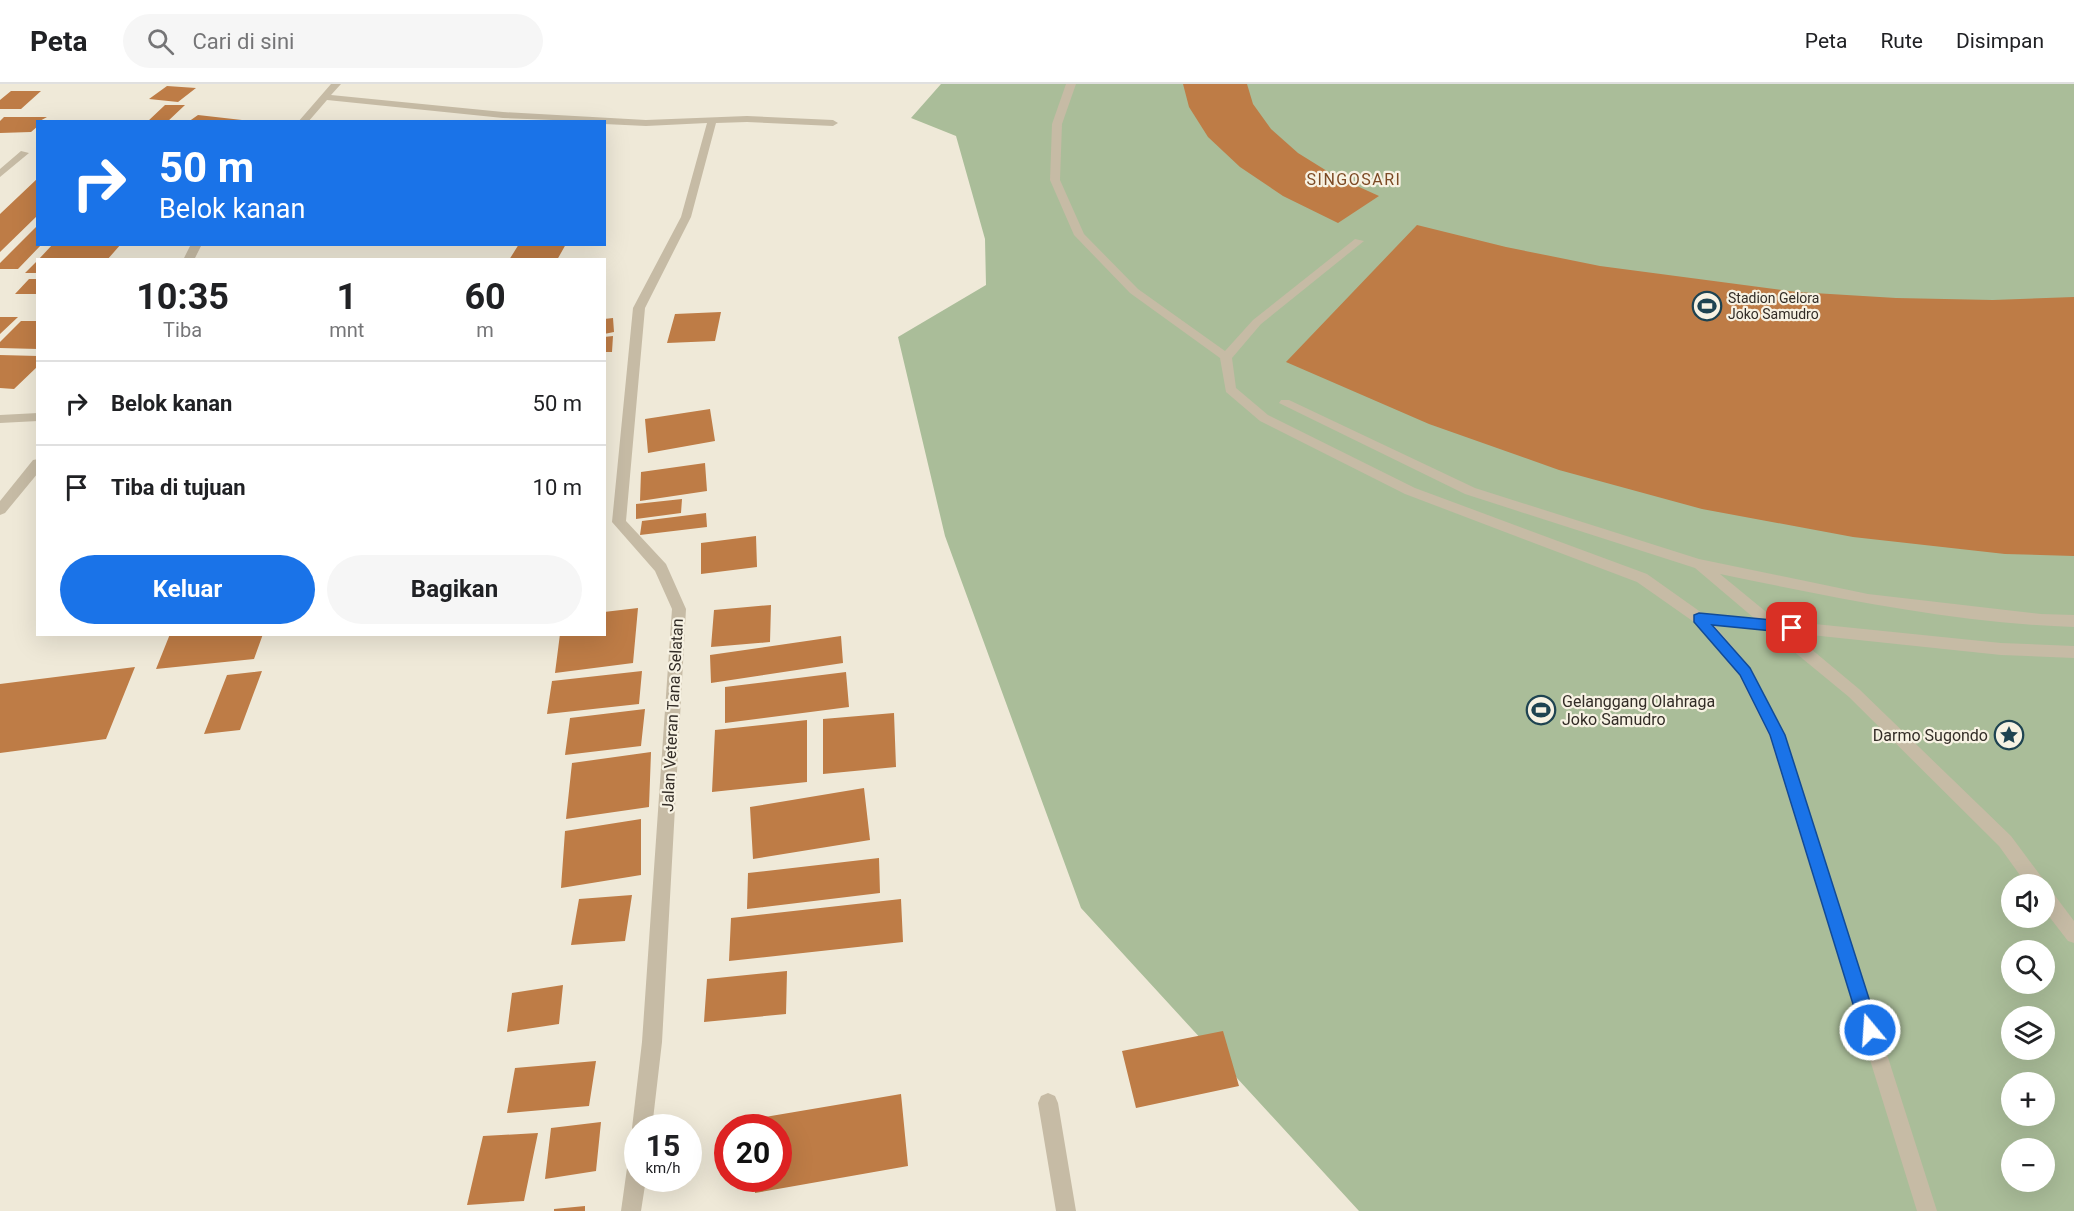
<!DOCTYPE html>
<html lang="id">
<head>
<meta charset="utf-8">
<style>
  body { margin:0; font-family:Roboto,sans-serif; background:#f6f6f6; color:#202124; height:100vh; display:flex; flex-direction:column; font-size:22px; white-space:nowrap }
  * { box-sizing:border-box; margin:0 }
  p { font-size:20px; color:#757577 }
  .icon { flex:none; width:33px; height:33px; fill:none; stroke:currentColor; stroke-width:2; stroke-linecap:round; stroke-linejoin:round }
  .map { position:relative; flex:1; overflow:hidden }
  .drawer { position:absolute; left:36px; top:174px; width:570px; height:378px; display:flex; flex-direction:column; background:#fff; border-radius:0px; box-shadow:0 6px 24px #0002 }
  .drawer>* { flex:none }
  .hud { position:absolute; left:36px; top:36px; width:570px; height:126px; border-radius:0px; box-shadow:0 6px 24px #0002; background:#1a73e8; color:#fff; overflow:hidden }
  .tools { position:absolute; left:2001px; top:790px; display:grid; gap:12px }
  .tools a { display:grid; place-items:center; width:54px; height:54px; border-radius:50%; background:#fff; box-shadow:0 6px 24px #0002; font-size:30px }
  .speed { position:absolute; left:624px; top:1030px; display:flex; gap:12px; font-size:30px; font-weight:700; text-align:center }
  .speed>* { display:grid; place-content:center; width:78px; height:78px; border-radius:50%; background:#fff; box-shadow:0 6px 24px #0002; line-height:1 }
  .speed small { font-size:15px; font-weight:400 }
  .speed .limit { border:9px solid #d22; background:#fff; color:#111 }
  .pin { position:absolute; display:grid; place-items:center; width:51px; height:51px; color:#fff; margin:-26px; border-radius:12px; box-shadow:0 3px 9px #0006 }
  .me { position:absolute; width:66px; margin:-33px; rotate:342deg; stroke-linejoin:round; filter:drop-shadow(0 0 4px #0008) }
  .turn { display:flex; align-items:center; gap:21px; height:126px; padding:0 24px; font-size:27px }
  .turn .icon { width:78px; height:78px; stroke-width:2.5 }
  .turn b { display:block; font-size:42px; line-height:51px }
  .eta { display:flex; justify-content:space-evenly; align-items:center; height:102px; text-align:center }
  .eta b { font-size:36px; font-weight:700; line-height:42px }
  .primary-button { display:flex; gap:12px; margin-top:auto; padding:12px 24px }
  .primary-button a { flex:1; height:69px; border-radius:36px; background:#1a73e8; color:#fff; font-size:24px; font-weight:700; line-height:69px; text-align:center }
  .primary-button a+a { background:#f6f6f6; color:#202124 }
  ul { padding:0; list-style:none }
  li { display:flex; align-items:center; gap:18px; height:84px; padding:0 24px; border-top:2px solid #e0e0e0 }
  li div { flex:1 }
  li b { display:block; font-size:22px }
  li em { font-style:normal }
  header { display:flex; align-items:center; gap:36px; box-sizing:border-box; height:84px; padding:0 30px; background:#fff; border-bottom:2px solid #e0e0e0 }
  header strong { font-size:28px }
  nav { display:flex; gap:33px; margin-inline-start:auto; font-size:21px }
  .search { width:420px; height:54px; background:#f6f6f6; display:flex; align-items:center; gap:15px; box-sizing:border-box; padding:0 21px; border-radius:33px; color:#757577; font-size:22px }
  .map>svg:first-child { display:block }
</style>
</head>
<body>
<header>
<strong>Peta</strong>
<div class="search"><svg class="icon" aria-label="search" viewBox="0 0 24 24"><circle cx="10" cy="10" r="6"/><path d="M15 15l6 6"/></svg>Cari di sini</div>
<nav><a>Peta</a><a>Rute</a><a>Disimpan</a></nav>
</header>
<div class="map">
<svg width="2074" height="1127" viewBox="0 0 2074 1127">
  <rect width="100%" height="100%" fill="#efe9d8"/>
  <path fill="#aabd99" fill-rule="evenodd" d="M941 0H2074V1127H1359L1081 824 945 452 898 253 986 201 985 155 956 52 911 34ZM2012 801H2044V834H2012ZM2012 867H2044V900H2012ZM2012 933H2044V966H2012ZM2012 999H2044V1032H2012ZM2012 1065H2044V1098H2012Z"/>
  <path fill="#be7c46" d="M1183 0H1247L1253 20 1271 45 1298 69 1335 92 1379 112 1338 139 1283 112 1240 83 1208 53 1189 23Z
    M167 2 196 4 178 18 149 15Z
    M11 7H41L21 25H0V16Z
    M165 21H185L167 38H147Z
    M198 31 242 36V38H188Z
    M4 33H47L38 38V42L31 48 0 49V37Z
    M38 94V131L0 168V130Z
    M38 141V160H42L18 185H0V179Z
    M1417 141 1506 163 1600 182 1797 208 1896 214 1993 216 2074 213V472L2005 470 1853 453 1702 425 1559 386 1429 340 1286 278Z
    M53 160H121L107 176H38Z
    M519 160H566L557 176H509Z
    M38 176V189H25Z
    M29 195H38V210H15Z
    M721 228 715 257 667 259 675 230Z
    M0 233H18L0 250Z
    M613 234 614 248 604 250V235Z
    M21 237H38V265L0 264V258Z
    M613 252 612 268H604V253Z
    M0 271 38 272V282L14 305 0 304Z
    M710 325 715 357 648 369 645 335Z
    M705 379 707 407 640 417 641 388Z
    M682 415 681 429 636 435V420Z
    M706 429 707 443 640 451 642 437Z
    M756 452 757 483 701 490V459Z
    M771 521 770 558 711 563 714 526Z
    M638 524 633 579 555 589 560 550H604V528Z
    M170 550H263L254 575 156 585Z
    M841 552 843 579 711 599 710 571Z
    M135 583 106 655 0 669V600Z
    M262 587 240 646 204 650 227 591Z
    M642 587 639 620 547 630 552 597Z
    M846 588 849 623 725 639V603Z
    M645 625 641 662 565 671 570 634Z
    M894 629 896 683 823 690V635Z
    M807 636V698L712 708 715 646Z
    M651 668 649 723 566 735 572 679Z
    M864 704 870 756 753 775 750 723Z
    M641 735V791L561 804 565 747Z
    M879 774 880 809 747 825 748 789Z
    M632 811 625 857 571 861 579 815Z
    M901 815 903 858 729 877 731 834Z
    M787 887 786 930 704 938 707 895Z
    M563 901 559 940 507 948 512 909Z
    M1223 947 1239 1002 1136 1024 1122 967Z
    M596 977 589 1022 507 1029 515 984Z
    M901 1010 908 1082 755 1109 754 1095H778V1044H753V1035Z
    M601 1038 596 1087 545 1095 551 1044Z
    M538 1049 524 1117 467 1121 483 1052Z
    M585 1122V1127H554V1125Z"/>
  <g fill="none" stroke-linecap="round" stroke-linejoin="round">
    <path fill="#c6bba5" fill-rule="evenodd" d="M331 0H341L331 11 503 28 646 36 747 32 833 36 838 39 833 42 747 38 716 39 691 133 645 224 626 437 666 480 686 525 662 958 652 1044H638V1052L632 1044 642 958 672 525 655 487 612 438 633 224 681 133 707 39 646 42 604 40V38L503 34 327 16 308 38H298Z
      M1066 0H1076L1062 40 1060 96 1084 150 1138 205 1225 267 1253 236 1355 155 1364 157 1261 240 1232 274 1236 304 1268 331 1415 404 1647 490 1702 529 1754 534 1695 484 1465 410 1279 319 1281 316H1289L1475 404 1699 475 1868 510 2041 530 2074 531V543C1955 539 1836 514 1720 490L1776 536 2001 559 2074 562V574L2001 571 1792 549 1859 605 2011 752 2043 795 2046 801 2045 803 2050 805 2074 837V859L2068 857 2044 826V801H2027L1999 762 1849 613 1769 547 1714 541 1750 583 1785 651 1937 1127H1917L1769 651 1739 591 1694 538 1637 498 1405 410 1260 337 1226 308 1220 274 1130 209 1074 151 1050 96 1052 40Z
      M21 67 29 69 0 93V85Z
      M191 160H202L194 176H183Z
      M38 329V337L0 339V331Z
      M38 375V389L5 429 0 431V417L33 376Z
      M1048 1009 1055 1012 1058 1019 1076 1127H1056L1038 1019 1041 1012Z
      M638 1067V1095H646L641 1127H621L628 1077 631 1070Z"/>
  </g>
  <path fill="#1a73e8" stroke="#114b97" stroke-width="1.5" d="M1699 529 1792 538 1798 544 1792 549 1712 541 1750 584 1785 651 1879 946 1876 952 1870 954 1864 952 1861 946 1770 651 1740 591 1694 538V531Z"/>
  <defs>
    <g id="stadium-ring" transform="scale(1.5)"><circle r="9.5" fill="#f7f2e3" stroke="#1e4351" stroke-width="1.5"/><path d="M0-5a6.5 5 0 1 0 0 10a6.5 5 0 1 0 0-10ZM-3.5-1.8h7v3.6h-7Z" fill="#1e4351"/></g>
    <g id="sight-ring" transform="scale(1.5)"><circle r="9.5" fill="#f7f2e3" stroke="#1e4351" stroke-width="1.5"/><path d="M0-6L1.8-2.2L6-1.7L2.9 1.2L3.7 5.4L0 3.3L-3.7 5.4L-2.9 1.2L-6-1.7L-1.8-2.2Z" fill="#1e4351"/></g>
  </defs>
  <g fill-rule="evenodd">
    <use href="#stadium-ring" x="1707" y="222"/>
    <use href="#stadium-ring" x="1541" y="626"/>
    <use href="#sight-ring" x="2009" y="651"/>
  </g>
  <g text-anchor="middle" stroke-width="4.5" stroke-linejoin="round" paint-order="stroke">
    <g font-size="14" fill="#322c26" stroke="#f7f2e3" text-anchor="start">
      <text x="1728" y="219">Stadion Gelora<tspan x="1728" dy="16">Joko Samudro</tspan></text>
    </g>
    <g font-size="16" letter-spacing="1.5" fill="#7c4a24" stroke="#f7f2e3">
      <text x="1354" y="101">SINGOSARI</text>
    </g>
    <g font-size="16" fill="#322c26" stroke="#f7f2e3" text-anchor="start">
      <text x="1562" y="623">Gelanggang Olahraga<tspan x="1562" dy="18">Joko Samudro</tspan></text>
      <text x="1988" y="657" text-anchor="end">Darmo Sugondo</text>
    </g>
    <g font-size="16" fill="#322c26" stroke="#f7f2e3">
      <text transform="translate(672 631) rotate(-87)" y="6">Jalan Veteran Tana Selatan</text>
    </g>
  </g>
</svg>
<div class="tools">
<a><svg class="icon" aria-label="sound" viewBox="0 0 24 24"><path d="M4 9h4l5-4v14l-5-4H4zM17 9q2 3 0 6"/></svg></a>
<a><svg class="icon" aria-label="search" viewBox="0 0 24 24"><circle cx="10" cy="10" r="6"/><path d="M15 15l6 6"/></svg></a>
<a><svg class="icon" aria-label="layers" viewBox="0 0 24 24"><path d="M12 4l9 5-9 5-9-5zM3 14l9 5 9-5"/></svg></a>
<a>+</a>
<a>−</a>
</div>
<div class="speed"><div>15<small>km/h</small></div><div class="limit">20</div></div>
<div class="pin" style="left:1792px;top:544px;background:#d93025"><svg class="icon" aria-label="arrive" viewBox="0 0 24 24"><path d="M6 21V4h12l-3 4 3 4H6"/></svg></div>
<svg class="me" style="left:1870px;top:946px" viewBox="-20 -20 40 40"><circle r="17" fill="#1a73e8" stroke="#fff" stroke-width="3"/><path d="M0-11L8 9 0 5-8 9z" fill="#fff"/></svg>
<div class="hud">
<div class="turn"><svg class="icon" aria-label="right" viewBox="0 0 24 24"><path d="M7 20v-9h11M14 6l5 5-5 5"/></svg><div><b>50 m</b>Belok kanan</div></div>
</div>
<section class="drawer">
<div class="eta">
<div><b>10:35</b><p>Tiba</p></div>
<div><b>1</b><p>mnt</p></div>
<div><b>60</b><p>m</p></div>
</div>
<ul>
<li><svg class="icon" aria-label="right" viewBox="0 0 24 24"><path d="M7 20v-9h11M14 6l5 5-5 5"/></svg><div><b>Belok kanan</b></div><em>50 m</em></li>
<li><svg class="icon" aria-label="arrive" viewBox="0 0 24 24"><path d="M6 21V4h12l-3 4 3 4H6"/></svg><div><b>Tiba di tujuan</b></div><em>10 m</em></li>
</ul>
<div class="primary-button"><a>Keluar</a><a>Bagikan</a></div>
</section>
</div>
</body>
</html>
